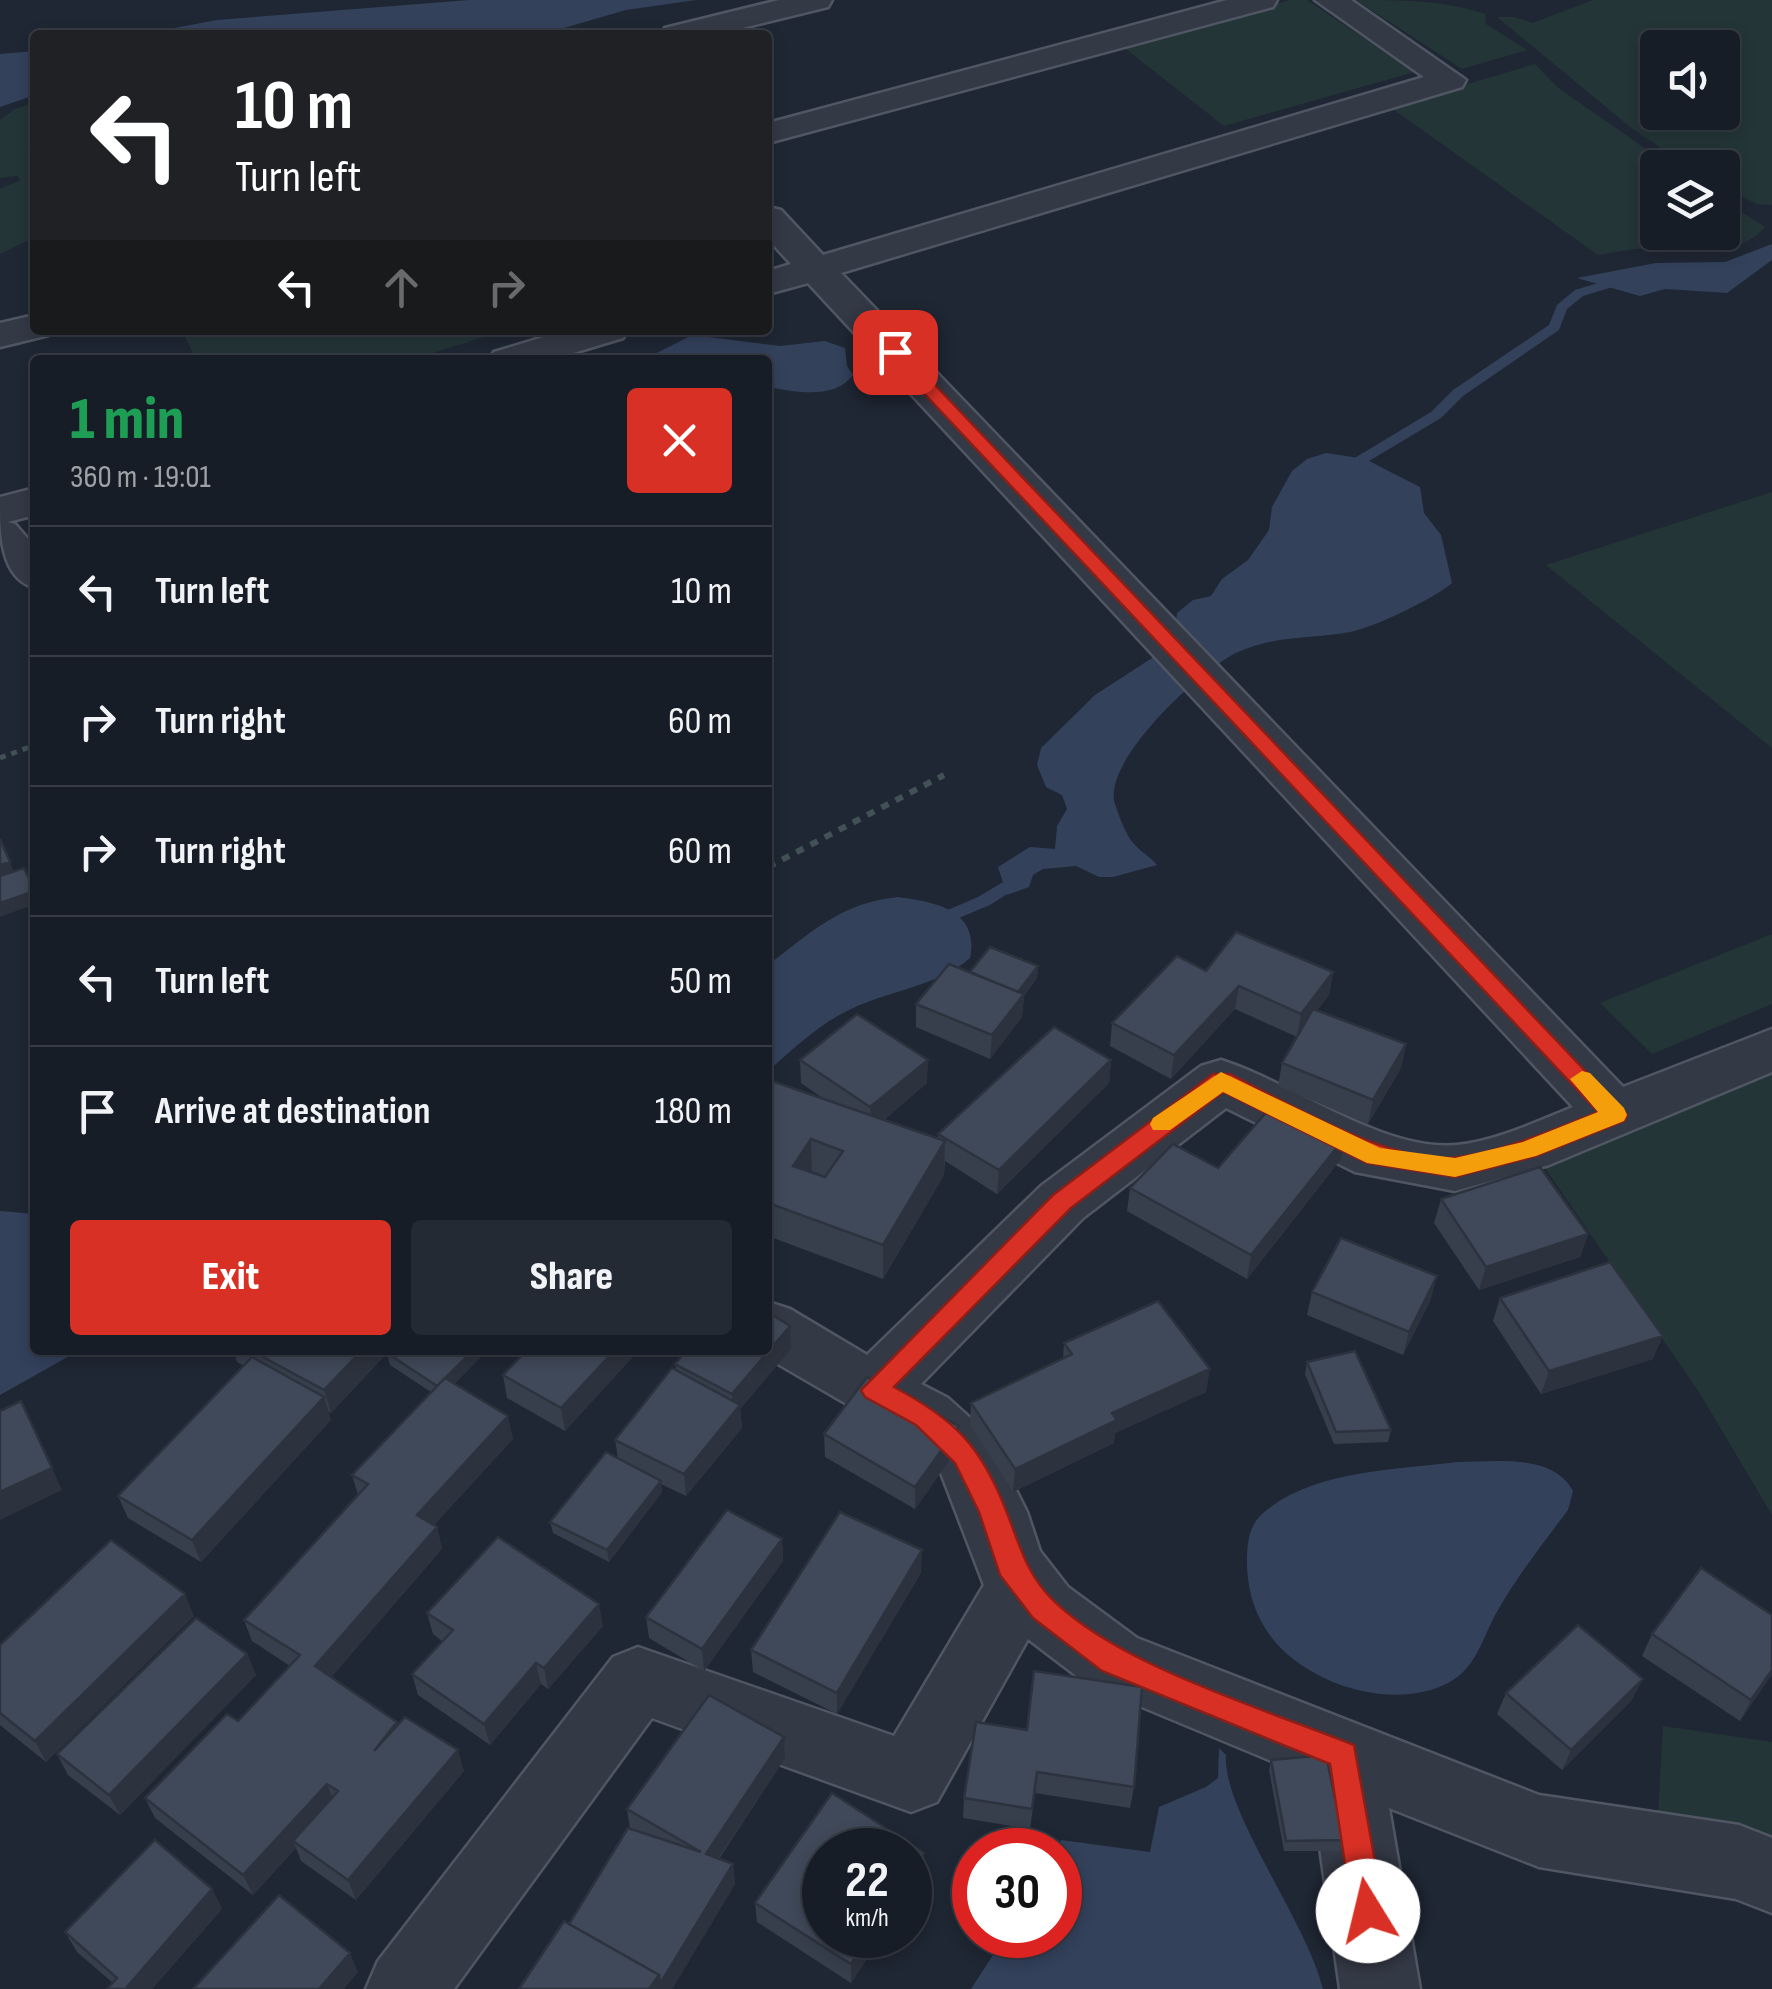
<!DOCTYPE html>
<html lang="en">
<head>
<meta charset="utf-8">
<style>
  body { margin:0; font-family:"Sofia Sans Condensed",sans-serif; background:#242a33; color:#f1f3f6; height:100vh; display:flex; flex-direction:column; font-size:38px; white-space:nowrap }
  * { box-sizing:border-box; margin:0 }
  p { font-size:32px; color:#9ea2a7 }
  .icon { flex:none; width:55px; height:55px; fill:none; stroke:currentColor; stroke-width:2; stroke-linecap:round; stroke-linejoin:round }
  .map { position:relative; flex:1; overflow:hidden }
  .details { position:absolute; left:30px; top:355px; width:742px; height:1000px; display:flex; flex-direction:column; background:#171d27; border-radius:10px; box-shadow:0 5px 15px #0003,0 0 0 2px #363b44 }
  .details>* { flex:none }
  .top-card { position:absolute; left:30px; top:30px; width:742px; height:305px; border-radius:10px; box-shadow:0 5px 15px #0003,0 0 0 2px #363b44; background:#202124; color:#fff; overflow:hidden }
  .fabs { position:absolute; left:1640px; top:30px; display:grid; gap:20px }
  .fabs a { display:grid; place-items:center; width:100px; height:100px; border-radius:10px; background:#171d27; box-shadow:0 5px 15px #0003,0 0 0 2px #363b44; font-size:50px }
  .speed { position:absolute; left:802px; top:1828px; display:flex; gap:20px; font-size:50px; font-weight:700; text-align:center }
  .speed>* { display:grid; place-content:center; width:130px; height:130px; border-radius:50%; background:#171d27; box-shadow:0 5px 15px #0003,0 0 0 2px #363b44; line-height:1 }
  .speed small { font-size:25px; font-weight:400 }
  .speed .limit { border:15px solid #d22; background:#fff; color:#111 }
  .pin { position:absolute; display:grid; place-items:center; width:85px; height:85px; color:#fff; margin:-42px; border-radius:20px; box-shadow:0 5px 15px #0006 }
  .me { position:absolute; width:110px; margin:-55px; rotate:351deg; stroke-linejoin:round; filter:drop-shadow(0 0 8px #0008) }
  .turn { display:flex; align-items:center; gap:35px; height:210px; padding:0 40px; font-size:45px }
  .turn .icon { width:130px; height:130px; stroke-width:2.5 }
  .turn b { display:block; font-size:70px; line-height:85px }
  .lanes { display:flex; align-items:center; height:95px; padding:0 40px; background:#0003; justify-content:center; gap:50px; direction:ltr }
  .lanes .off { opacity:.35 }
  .round { display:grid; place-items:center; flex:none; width:105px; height:105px; border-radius:10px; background:#242a33 }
  .summary { display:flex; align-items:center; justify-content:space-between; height:170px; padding:0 40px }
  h1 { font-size:60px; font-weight:800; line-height:75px; color:#1e9e55 }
  .action { display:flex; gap:20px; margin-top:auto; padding:20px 40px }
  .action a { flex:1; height:115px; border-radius:10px; background:#d93025; color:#fff; font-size:40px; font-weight:800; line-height:115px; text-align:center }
  .action a+a { background:#242a33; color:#f1f3f6 }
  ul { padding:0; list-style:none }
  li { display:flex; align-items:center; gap:30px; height:130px; padding:0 40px; border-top:2px solid #363b44 }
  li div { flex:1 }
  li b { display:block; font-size:38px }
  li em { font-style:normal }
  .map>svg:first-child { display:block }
</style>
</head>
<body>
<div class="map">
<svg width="1772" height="1989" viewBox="0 0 1772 1989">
  <rect width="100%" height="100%" fill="#1f2734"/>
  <path fill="#243537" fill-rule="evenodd" d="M1290 0H1307L1414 72 1224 126 1122 46Z
    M1356 0C1400 0 1445 0 1485 14L1486 24 1527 50 1462 69Z
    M1593 0H1772V205L1757 204 1723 187 1722 168 1690 167 1634 130 1497 17H1514L1533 23ZM1658 48H1722V112H1658Z
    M1535 64 1557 87 1672 167 1658 168V232H1722L1723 200 1765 227C1731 265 1680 247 1637 249 1624 250 1611 253 1598 255L1390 107Z
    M35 103V147L27 151 35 157V237L0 254V189L21 180 17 176 0 178V120L15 109Z
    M182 330H491L494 334 410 360H196Z
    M1772 492V748L1546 565Z
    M1772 934V1004L1652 1054 1600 1003Z
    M1772 1074V1515L1699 1392 1545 1168Z
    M1663 1726 1772 1742V1851L1658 1815Z"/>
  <path fill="#33415b" d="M469 0H696L626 10 540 35H137L217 20Z
    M35 51V95L0 107V54Z
    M1772 244V260L1727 293 1665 289 1640 296 1577 278 1656 263 1725 262Z
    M692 335 780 346 825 341 845 348 847 366 853 375C835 400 795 392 768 387V360H731L721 356 643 360Z
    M1326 453 1365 459 1420 487 1424 513 1441 535 1452 583C1435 598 1373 628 1350 632 1311 639 1277 635 1238 652 1202 668 1101 762 1115 804 1119 816 1126 836 1135 845 1142 853 1151 857 1157 865L1113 877H1099L1076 866 1043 869 1033 875 1029 887 1007 895 998 867 1030 847 1055 849 1057 826 1067 809 1062 795 1046 787 1037 765 1041 748 1095 695 1152 658 1176 622 1177 613 1193 600 1211 596 1222 579 1248 560 1269 530 1272 507 1292 471 1307 459Z
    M898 897C935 902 980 910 970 958 936 987 889 990 849 1010 818 1025 793 1049 768 1071V965C812 932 840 903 898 897Z
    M0 1211 35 1214V1350H80L0 1395Z
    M1458 1462C1495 1462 1553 1453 1573 1491L1568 1510C1544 1542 1518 1575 1498 1610 1482 1637 1478 1667 1448 1683 1391 1713 1298 1682 1265 1628 1253 1609 1247 1585 1247 1563 1247 1545 1248 1527 1262 1514 1311 1470 1396 1470 1458 1462Z
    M1219 1748 1226 1755C1222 1810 1307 1922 1323 1989H971L1006 1935H1060V1850H1055L1061 1840 1150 1852 1159 1807 1206 1787 1218 1778Z"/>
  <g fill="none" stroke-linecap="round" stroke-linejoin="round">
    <path fill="#33415b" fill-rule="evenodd" d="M1625 275 1631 279 1629 282 1583 296 1567 309 1559 330 1463 396 1441 418 1359 467 1353 479H1343L1341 476 1348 462 1431 412 1453 390 1549 325 1557 305 1575 290Z
      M1023 870 1029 872 1031 876 1029 880 990 905 935 928 927 922 929 918 978 897Z"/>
    <g stroke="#505663" stroke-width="5">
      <path id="minor" d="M779 0H832L828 7 714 35H660L665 28Z
        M1227 0H1277L1273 7 768 143V123Z
        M1315 0H1351L1466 80 1462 87 841 273 1623 1087 1772 1029V1072L1549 1165 1455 1191 1355 1172 1226 1108 1083 1218 921 1384 948 1398 988 1434 1027 1512 1040 1551 1068 1587 1137 1638 1539 1795 1739 1825 1772 1838V1913L1736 1899 1539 1867 1389 1808 1420 1989H1340L1310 1777 1087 1684 1028 1639 937 1802 911 1812 652 1718 454 1989H366L378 1961 613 1657 638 1647 894 1736 984 1585 941 1473 902 1436 754 1350H768V1302L790 1309 867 1355 1041 1186 1201 1066 1221 1060C1292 1082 1382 1152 1457 1145 1496 1141 1536 1122 1573 1107L808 283 768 294V271L791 264 768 239V207L781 210 823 255 1424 77Z
        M35 315V330H52L49 335 0 347V323Z
        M567 330H628L623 338 550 360H488L494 352Z
        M35 488V515L8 522 15 524 35 547V588C0 578 0 534 0 497Z"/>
    </g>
    <path stroke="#415155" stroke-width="5" stroke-dasharray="6 6" stroke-linecap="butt" d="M0 758 35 745"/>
    <path stroke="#415155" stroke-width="6" stroke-dasharray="8 8" stroke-linecap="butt" d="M768 867 944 775"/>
    <use href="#minor" fill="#333945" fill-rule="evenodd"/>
  </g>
  <path fill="#373f4d" d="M1038 966 1037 978 1024 996 1022 1017 990 1059 916 1027V1004L970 972Z
    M1206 971 1333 972 1329 995 1317 1010 1406 1044 1401 1068 1368 1124 1278 1086 1282 1063 1297 1037 1235 1009 1171 1079 1110 1046 1112 1023Z
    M800 1060 927 1083 884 1120 938 1138V1134L1111 1060 1109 1083 997 1194 945 1161 944 1175 883 1279 768 1236V1083L824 1099 801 1083Z
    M1341 1159 1247 1279 1127 1211 1130 1188 1218 1168Z
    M1441 1199 1588 1234 1580 1257 1479 1290 1434 1223Z
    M1312 1292 1431 1299 1403 1355 1307 1315Z
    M1500 1298 1653 1359 1541 1394 1493 1321Z
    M790 1326 791 1349 740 1409 742 1428 686 1496 661 1484 662 1492 609 1562 553 1533 550 1522 618 1458 615 1440 676 1370 675 1364Z
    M1064 1343 1206 1392 1115 1433 1114 1443 1013 1492 970 1425 971 1403 1063 1359Z
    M233 1350H390L331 1413 328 1411 331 1420 201 1562 128 1518 118 1496 244 1366 237 1362Z
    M639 1350 565 1431 507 1398 503 1375Z
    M387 1353 454 1384 513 1439 434 1525 437 1527 442 1549 331 1677 464 1771 356 1900 301 1861 296 1848 253 1895 155 1818 145 1798 238 1721 290 1666 252 1641 244 1620 358 1495 352 1475 431 1392 390 1365Z
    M1307 1362 1391 1430 1388 1442 1334 1444 1305 1374Z
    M959 1426 958 1448 915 1509 825 1457 824 1434Z
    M782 1539 783 1561 704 1671 649 1638 646 1617Z
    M921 1573 837 1714 753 1672 751 1650Z
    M427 1613 603 1626 548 1689 541 1684 490 1745 418 1695 412 1674 442 1641 433 1634Z
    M194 1616 46 1762 0 1725V1645Z
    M1652 1634 1772 1674 1740 1721 1642 1656Z
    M247 1654 256 1675 120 1815 68 1775 57 1754Z
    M1506 1693 1632 1700 1562 1770 1497 1714Z
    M976 1722 1134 1787 1130 1808 1035 1793 1030 1829 963 1818 964 1798Z
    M785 1758 719 1859 733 1864 735 1884 672 1989H519L569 1924 630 1829 627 1809Z
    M1271 1760 1344 1840 1341 1851H1284L1269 1770Z
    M924 1853V1873L851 1983 757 1922 755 1903Z
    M212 1889 222 1909 152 1989H107L113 1983 77 1952 65 1932Z"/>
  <path fill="#2d333e" d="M10 862 14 874 0 878V865Z
    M35 891V904L0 917V903Z
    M1038 966 1037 978 1024 996 1022 1017 990 1059 992 1035 1011 1001Z
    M1333 972 1329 995 1297 1037 1301 1014Z
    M1239 986 1235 1009 1171 1079 1174 1055Z
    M1406 1044 1401 1068 1368 1124 1373 1100Z
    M928 1060 927 1083 871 1131 870 1107Z
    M1111 1060 1109 1083 997 1194 999 1170Z
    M1346 1136 1341 1159 1247 1279 1251 1255Z
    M811 1139 812 1173 793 1166Z
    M945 1141 944 1175 883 1279V1245Z
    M1588 1234 1580 1257 1479 1290 1486 1267Z
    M1437 1276 1431 1299 1403 1355 1409 1332Z
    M790 1326 791 1349 740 1409 742 1428 686 1496 684 1474 733 1413 732 1394Z
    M1663 1336 1653 1359 1541 1394 1549 1371Z
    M362 1350H390L331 1413 324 1390Z
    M474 1350H488L441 1398 438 1386Z
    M615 1350H639L565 1431 561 1408Z
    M1210 1369 1206 1392 1115 1433 1114 1443 1013 1492 1015 1469 1112 1413Z
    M324 1397 331 1420 201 1562 192 1540Z
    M508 1416 513 1439 423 1537 417 1515Z
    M959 1426 958 1448 915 1509V1487Z
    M52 1468 62 1490 0 1520V1492Z
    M661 1481 662 1492 609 1562 607 1550Z
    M437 1527 442 1549 323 1687 315 1666Z
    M782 1539 783 1561 704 1671 702 1649Z
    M922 1550 921 1573 837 1714V1693Z
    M185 1594 194 1616 46 1762 35 1741Z
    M599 1604 603 1626 548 1689 544 1668Z
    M247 1654 256 1675 120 1815 109 1795Z
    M536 1663 541 1684 490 1745 484 1724Z
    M1772 1670V1674L1740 1721 1751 1700Z
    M1643 1679 1632 1700 1562 1770 1571 1750Z
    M784 1737 785 1758 708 1874 706 1854Z
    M458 1750 464 1771 356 1900 348 1880Z
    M327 1784 335 1804 293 1841 296 1848 253 1895 243 1875Z
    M924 1853V1873L910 1894V1875Z
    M733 1864 735 1884 672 1989H649Z
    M212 1889 222 1909 152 1989H128L127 1987Z
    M870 1935H883L851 1983V1964Z
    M350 1953 358 1972 344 1989H319Z"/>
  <path fill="#404959" stroke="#2d333e" stroke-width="2.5" fill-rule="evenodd" d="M0 839 10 862 0 865Z
    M24 868 35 891 0 903V876Z
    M1236 932 1333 972 1301 1014 1239 986 1174 1055 1112 1023 1177 956 1206 971Z
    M990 947 1038 966 1018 992 970 972Z
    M949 964 1024 994 992 1035 916 1004Z
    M1313 1009 1406 1044 1373 1100 1282 1063Z
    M857 1014 928 1060 870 1107 800 1060Z
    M1054 1027 1111 1060 999 1170 938 1134Z
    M769 1080 945 1141 883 1245 768 1203V1083ZM811 1139 843 1151 825 1177 793 1166Z
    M1276 1101 1346 1136 1251 1255 1130 1188 1173 1144 1218 1168Z
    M1540 1167 1588 1234 1486 1267 1441 1199Z
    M1341 1238 1437 1276 1409 1332 1312 1292Z
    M1610 1262 1663 1336 1549 1371 1500 1298Z
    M1158 1301 1210 1369 1112 1413 1117 1420 1015 1469 971 1403 1072 1354 1064 1343Z
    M768 1312 790 1326 732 1394 675 1364 687 1350H768Z
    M250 1350H362L324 1390Z
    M390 1350H474L437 1386 387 1353Z
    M527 1350H615L561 1408 503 1375Z
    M1355 1351 1391 1430 1336 1432 1307 1362Z
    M252 1357 324 1397 192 1540 118 1496Z
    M672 1368 740 1405 684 1474 615 1440Z
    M867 1377 959 1426 915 1487 824 1434Z
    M445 1378 508 1416 417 1515 437 1527 315 1666 397 1722 374 1751 405 1717 458 1750 348 1880 293 1841 338 1791 327 1784 243 1875 145 1798 227 1714 238 1721 300 1655 244 1620 368 1484 352 1475Z
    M21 1401 52 1468 0 1492V1411Z
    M606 1452 661 1481 607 1550 550 1522Z
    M727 1510 782 1539 702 1649 646 1617Z
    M840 1512 922 1550 837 1693 751 1650Z
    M498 1537 599 1604 544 1668 536 1663 484 1724 412 1674 453 1630 427 1613Z
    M111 1540 185 1594 35 1741 0 1713V1645Z
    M1701 1568 1772 1615V1670L1751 1700 1652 1634Z
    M196 1618 247 1654 109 1795 57 1754Z
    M1578 1625 1643 1679 1571 1750 1506 1693Z
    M1034 1671 1142 1687 1134 1787 1037 1772 1032 1809 964 1798 976 1722 1027 1730Z
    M709 1695 784 1737 706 1854 733 1864 660 1984 659 1975 569 1924 628 1828 701 1852 627 1809Z
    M1326 1755 1344 1840 1286 1841 1271 1760Z
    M832 1793 924 1853 910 1875V1850H825V1935H870L851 1964 755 1903Z
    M155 1840 212 1889 127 1987 129 1989H107L117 1978 65 1932Z
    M279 1895 350 1953 319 1989H193Z
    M564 1921 659 1975 649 1989H519Z"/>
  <path fill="#d93025" stroke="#8d1f18" stroke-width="2.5" d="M895 348 901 349 1627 1115 1624 1121 1536 1156 1455 1177 1367 1163 1223 1092 1071 1208 894 1387C956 1420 982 1447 1007 1513 1020 1546 1027 1575 1053 1600 1120 1666 1265 1709 1354 1745L1384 1911 1379 1922 1368 1927 1357 1922 1352 1911 1330 1764 1102 1671 1033 1618 1000 1575 979 1512 955 1463 916 1425 865 1397 861 1390 1053 1195 1213 1074H1230C1288 1103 1395 1167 1459 1157 1507 1150 1553 1130 1598 1112L889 356 887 352Z"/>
  <path fill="#f59e0b" d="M1582 1071 1590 1073 1624 1108 1627 1115 1624 1121 1536 1156 1455 1177 1367 1163 1223 1092 1170 1130H1153L1150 1124 1153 1118 1221 1072 1380 1148 1455 1158 1523 1142 1598 1112 1570 1079Z"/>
</svg>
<div class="fabs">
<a><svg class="icon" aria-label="sound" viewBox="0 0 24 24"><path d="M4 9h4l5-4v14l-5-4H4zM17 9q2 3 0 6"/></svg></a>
<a><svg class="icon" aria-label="layers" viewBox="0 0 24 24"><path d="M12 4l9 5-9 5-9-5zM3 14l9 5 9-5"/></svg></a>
</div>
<div class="speed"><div>22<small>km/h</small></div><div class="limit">30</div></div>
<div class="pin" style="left:895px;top:352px;background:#d93025"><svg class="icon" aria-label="arrive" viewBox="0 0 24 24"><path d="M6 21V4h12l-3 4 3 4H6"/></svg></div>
<svg class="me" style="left:1368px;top:1911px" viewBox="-20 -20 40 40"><circle r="19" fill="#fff"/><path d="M0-13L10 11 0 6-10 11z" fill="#d93025"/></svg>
<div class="top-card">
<div class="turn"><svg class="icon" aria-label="left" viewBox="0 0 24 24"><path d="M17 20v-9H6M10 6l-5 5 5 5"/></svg><div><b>10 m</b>Turn left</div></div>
<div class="lanes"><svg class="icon" aria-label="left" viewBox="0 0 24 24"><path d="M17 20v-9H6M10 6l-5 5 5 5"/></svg><svg class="icon off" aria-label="ahead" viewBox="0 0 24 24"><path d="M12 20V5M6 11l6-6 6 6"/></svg><svg class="icon off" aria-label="right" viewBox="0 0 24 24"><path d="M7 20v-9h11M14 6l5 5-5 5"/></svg></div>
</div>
<section class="details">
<div class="summary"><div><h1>1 min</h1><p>360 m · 19:01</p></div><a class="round" style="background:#d93025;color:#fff"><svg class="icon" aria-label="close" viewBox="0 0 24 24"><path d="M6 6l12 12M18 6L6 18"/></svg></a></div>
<ul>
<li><svg class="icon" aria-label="left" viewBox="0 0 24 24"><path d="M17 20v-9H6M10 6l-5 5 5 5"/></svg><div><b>Turn left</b></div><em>10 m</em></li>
<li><svg class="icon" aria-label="right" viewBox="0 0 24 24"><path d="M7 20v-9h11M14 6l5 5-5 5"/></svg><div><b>Turn right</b></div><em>60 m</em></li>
<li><svg class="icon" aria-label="right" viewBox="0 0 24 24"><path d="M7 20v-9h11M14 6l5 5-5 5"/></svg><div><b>Turn right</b></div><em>60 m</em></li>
<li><svg class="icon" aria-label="left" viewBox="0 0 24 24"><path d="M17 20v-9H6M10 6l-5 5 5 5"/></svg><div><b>Turn left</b></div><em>50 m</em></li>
<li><svg class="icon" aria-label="arrive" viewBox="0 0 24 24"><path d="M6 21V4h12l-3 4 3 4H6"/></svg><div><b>Arrive at destination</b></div><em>180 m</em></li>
</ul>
<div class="action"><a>Exit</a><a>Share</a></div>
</section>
</div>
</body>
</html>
